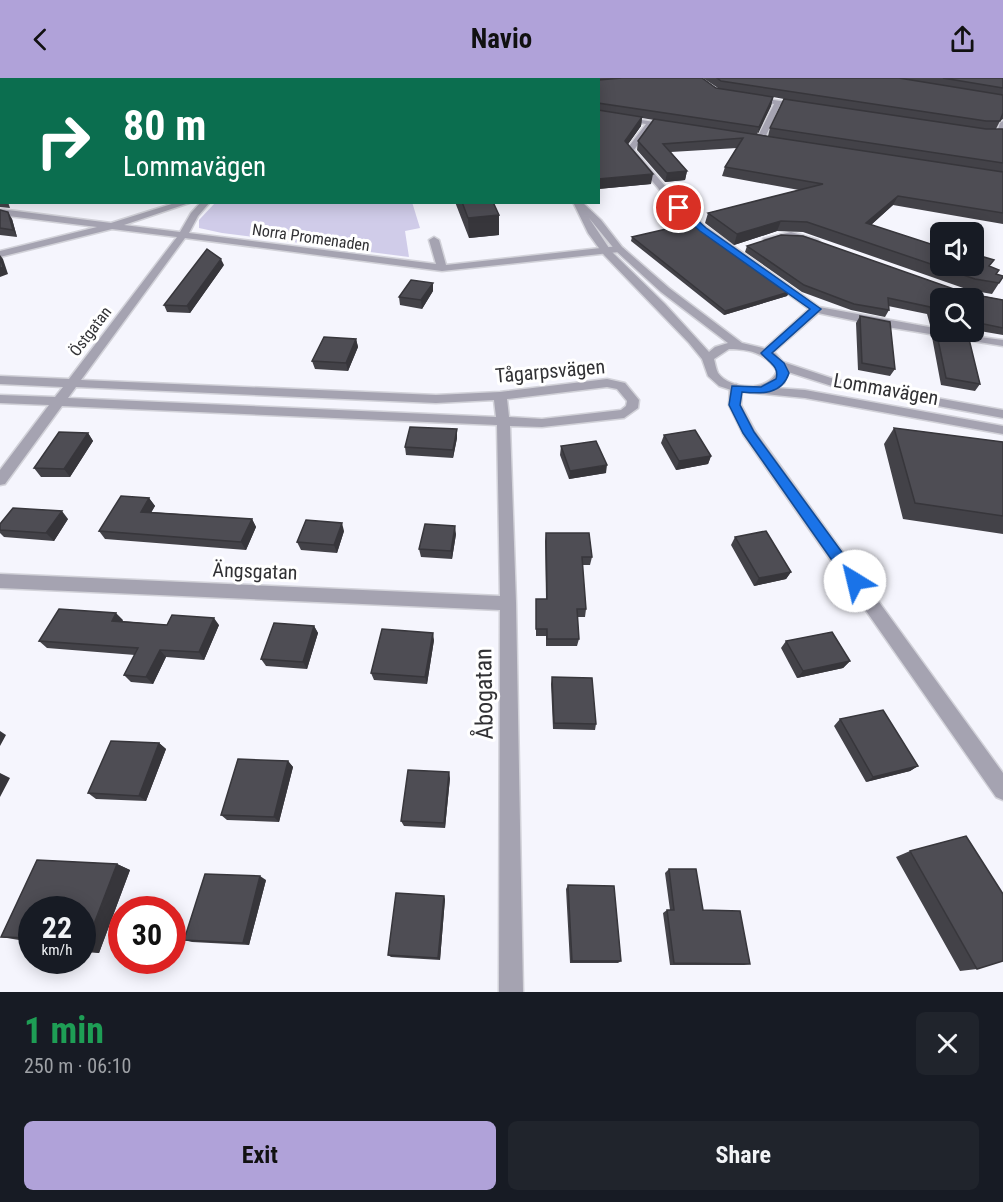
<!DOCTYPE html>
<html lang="en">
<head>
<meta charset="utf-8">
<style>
  body { margin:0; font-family:"Roboto Condensed",sans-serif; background:#20242c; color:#f1f3f6; height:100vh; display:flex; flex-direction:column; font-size:22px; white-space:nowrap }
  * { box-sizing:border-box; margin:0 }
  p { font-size:20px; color:#9ea1a6 }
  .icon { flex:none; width:33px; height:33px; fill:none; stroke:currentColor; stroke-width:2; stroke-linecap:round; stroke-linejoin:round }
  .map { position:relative; height:914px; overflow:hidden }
  .drawer { display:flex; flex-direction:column; background:#171b24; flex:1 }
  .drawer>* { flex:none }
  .banner { position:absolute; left:0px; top:0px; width:600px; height:126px; box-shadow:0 3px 15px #0003; background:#0b6e4f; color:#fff; overflow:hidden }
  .controls { position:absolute; left:930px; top:144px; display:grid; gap:12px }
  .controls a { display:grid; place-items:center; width:54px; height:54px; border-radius:9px; background:#171b24; box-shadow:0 3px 15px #0003; font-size:30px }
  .speed { position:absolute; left:18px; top:818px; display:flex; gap:12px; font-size:30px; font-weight:700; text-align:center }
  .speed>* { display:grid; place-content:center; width:78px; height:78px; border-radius:50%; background:#171b24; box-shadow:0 3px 15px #0003; line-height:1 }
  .speed small { font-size:15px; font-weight:400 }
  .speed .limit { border:9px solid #d22; background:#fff; color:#111 }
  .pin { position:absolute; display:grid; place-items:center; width:51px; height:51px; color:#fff; margin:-26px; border:3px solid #fff; border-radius:50%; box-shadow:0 2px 6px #0007 }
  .me { position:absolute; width:66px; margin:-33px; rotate:324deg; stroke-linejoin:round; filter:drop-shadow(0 0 4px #0008) }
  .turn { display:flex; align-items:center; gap:21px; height:126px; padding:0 24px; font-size:27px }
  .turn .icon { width:78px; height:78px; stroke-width:2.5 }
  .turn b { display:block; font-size:42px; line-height:51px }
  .round { display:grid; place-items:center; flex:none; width:63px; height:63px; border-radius:9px; background:#20242c }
  .overview { display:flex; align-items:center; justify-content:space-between; height:102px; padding:0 24px }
  h1 { font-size:36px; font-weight:700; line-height:45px; color:#1e9e55 }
  .button { display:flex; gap:12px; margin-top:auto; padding:12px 24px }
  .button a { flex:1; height:69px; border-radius:9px; background:#b0a2d9; color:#111; font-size:24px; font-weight:700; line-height:69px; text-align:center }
  .button a+a { background:#20242c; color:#f1f3f6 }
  header { display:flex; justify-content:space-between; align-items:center; height:78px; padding:0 24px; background:#b0a2d9; color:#111; font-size:27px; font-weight:700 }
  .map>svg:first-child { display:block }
</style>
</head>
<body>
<header><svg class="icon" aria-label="back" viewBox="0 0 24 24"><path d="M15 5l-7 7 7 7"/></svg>Navio<svg class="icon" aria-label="share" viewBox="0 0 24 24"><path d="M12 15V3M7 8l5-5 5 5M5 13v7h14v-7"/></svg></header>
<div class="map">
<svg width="1003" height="914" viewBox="0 0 1003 914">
  <rect width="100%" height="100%" fill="#f5f5fd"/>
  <path fill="#d0cce9" d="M412 124 420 150 405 153 409 179 222 155 199 150V142L215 125Z"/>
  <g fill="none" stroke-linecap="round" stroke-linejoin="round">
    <g stroke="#d2d2d9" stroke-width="3">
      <path id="minor" d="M324 0H330V2H324Z
        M754 19 801 26 804 28 801 30 780 27 764 62 760 64 756 62 774 26 752 22Z
        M598 35 673 47 671 50 652 47 634 72 691 138 819 229 940 251V254L1003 262V268L875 247 818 235 770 277H762V273L809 231 685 142 626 72 646 46 598 39Z
        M1003 43V58L985 59V55L997 54 1000 45Z
        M178 124H192L124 147 180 154 191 135 201 124H210L198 138 189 155 436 186 429 162 434 159 439 162 446 187 619 168 624 171 619 174 442 193 185 160 81 302 436 317 500 314 607 301 625 305 639 322 638 330 624 340 542 349 510 348 516 525 523 914H499L500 532 0 510V496L500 518 497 347 62 328 5 406 0 407V392L49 327 0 325V317L55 319 63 309 0 306V298L69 301 177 159 112 151 0 179V173L97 149 0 137V131L111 145ZM76 309 436 325 494 322 496 339 68 320ZM607 309 617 311 627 323 626 328 621 332 542 341 509 339 507 321Z
        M791 154 818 162 820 164 815 167 791 160 768 164 763 161Z
        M736 306 742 310 741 327 755 353 1003 695V722L996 719 744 358 729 327 730 310Z"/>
    </g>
    <g stroke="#d2d2d9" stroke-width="3">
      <path id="tertiary" d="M573 124H582L601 142 622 169 669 210 742 265 763 270 775 275 783 284 837 302 1003 332V340L835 309 788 294 784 305 776 310 805 312 1003 348V356L805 320 734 313 719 308 708 298 702 281 689 265 604 177 588 155ZM589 140 616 173 661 214 728 265 715 269 709 274 665 226 611 173ZM729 271C749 271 766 275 777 293 769 314 730 312 718 295 716 291 715 285 714 281Z"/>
    </g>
    <use href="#minor" fill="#a5a3b1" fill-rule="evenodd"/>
    <use href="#tertiary" fill="#a5a3b1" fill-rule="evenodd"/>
  </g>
  <path fill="#434248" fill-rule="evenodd" d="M166 0H286L287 2H170Z
    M341 0H702L716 10H718L703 0H1003V41L1000 43 996 51H1003V146L893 127 871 147 990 189 997 196 1003 199 992 216 969 212 803 154 777 153 734 167 705 145 708 135 799 112 722 98 725 89 737 70 671 74 687 93 685 102 665 104 637 72 638 63 654 42 642 40 641 48 628 66 651 106 598 111V2H342ZM773 19 784 21 770 50 768 58 757 56 771 28Z
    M0 94 2 97V124H8L10 130 0 129Z
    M455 124H493L499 157 469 160Z
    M0 132 12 141 17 159 0 157Z
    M632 159 789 214 787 218 724 237 631 163Z
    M747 168 1003 222V257L974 252V220H940V249L930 247 927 236 888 228 889 232 885 239 851 232 802 214 745 174Z
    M224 187 190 235 167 234 164 227Z
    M433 213 422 231 400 227 399 219Z
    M860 238 895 291 890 298 858 292 856 245Z
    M936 252 980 306 975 313 941 307 932 259Z
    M356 261 358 269 348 293 315 291 312 283Z
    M894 350 1003 364V456L903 441 884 366Z
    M88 355 93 363 70 399H41L34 390Z
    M664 357 711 378 708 386 676 392 661 365Z
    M457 360 453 380 406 377 405 369Z
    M561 368 606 395 569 401 560 377Z
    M149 420 155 428 151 434 252 441 256 449 246 472 105 461 99 453Z
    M68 441 54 463 4 459 0 455V446Z
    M344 453 337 475 301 472 297 464Z
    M546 455 592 479 590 487H582L586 531 585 539H577L579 561 577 568H546V558H536V521H546L545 463Z
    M456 456 452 481 421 479 419 471Z
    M735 459 791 494 786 501 754 508 731 467Z
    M123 542 122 543 167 547H219L204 582 166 579 153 606 131 604 124 597 135 577 47 570 39 563Z
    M314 548 318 555 307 591 266 588 261 581Z
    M434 562 427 606 374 602 371 595Z
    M786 563 850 583 843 590 797 600 781 570Z
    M552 599 596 646 595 652 553 651 551 606Z
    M840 641 918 688 910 693 866 704 834 648Z
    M159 665 166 671 146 723 96 721 88 715Z
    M288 683 293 689 279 744 227 742 221 737Z
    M450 700 445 750 404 748 401 743Z
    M910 773 977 891 960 893 896 779Z
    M37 782 117 786 130 792 99 875 82 874V831H32V863L19 862 1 859Z
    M669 791 703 832 750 886 744 887H670L663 835 667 832H670L665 795Z
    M266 802 249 867 192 864 184 862Z
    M568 807 621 883 618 885H570L566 811Z
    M445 821 440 882 391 879 388 877Z"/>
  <path fill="#37363b" d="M124 0H162L156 2H119Z
    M534 0V2H508Z
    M773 19 771 28 757 58 759 49Z
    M0 32H2V43H0Z
    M642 39 641 48 624 72 625 63Z
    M687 93 685 102 665 104 667 95Z
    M653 96 651 106 598 111V101Z
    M898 118 893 127 862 155 866 145Z
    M8 134 12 141 17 159 13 152Z
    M499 137V157L469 160 468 140Z
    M781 143 777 153 734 167 737 156Z
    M0 177 3 181 8 196 0 199Z
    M221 181 224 187 190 235 187 228Z
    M433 205V213L422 231 421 222Z
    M789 214 787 218 724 237 725 233Z
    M356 261 358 269 348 293 346 285Z
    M457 351V360L453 380V372Z
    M88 355 93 363 70 399 64 391Z
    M711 378 708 386 676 392 679 383Z
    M607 387 606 395 569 401 570 393Z
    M149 420 155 428 147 442 141 434Z
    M62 433 68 441 54 463 46 455Z
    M252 441 256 449 246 472 241 464Z
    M342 445 344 453 337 475 334 467Z
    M455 448 456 456 452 481 451 473Z
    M791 494 786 501 754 508 759 500Z
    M116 535 123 542 119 550 112 543Z
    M214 540 219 547 204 582 199 574Z
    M314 548 318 555 307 591 303 584Z
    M433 555 434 562 427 606 425 599Z
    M160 572 166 579 153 606 146 599Z
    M850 583 843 590 797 600 803 593Z
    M0 653 6 657 0 668Z
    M159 665 166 671 146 723 139 718Z
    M288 683 293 689 279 744 274 739Z
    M918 688 910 693 866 704 873 699Z
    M449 694 450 700 445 750 444 745Z
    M0 695 10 700 0 719Z
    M117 786 130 792 99 875 84 872Z
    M260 798 266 802 249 867 243 865Z
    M444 818 445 821 440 882 438 880Z"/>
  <path fill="#4e4d54" stroke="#37363b" stroke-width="1.5" d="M16 0H124L119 2H10Z
    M189 0H286L287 2H194Z
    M341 0H529L508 2H342Z
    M534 0H597L598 2H535Z
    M622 0H702L716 10 773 19 759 49 598 25V2Z
    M717 0H899L1003 17V35L1000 43H986L721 3Z
    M943 0H1003V10Z
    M2 3V32H0V4Z
    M784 21 986 51H1003V85L770 50Z
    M598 32 642 39 625 63 653 96 598 101Z
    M654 41 1003 94V135L898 118 866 145 940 169V188H974V176L994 182 989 188 999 192 996 196 1003 198V199L999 205 975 201 807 144 781 143 737 156 708 135 823 106 725 89 743 60 663 66 687 93 667 95 638 63Z
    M0 105 2 107V123H0Z
    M462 124H493L499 137 468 140Z
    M0 132 8 134 13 152 0 150Z
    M692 145 789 214 725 233 632 159Z
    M781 157 803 158 965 215 1003 222V250L974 244V220H940V242L934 240 930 229 888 220 889 232 854 226 804 207 747 168Z
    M207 171 221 181 187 228 164 227Z
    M0 179 3 189 0 190Z
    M411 202 433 205 421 222 399 219Z
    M860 238 890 244 895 291 862 285Z
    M936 252H940V254H949L968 257 980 306 946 300Z
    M324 259 356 261 346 285 312 283Z
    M410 349 457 351 453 372 405 369Z
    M894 350 1003 364V438L915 425Z
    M695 352 711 378 679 383 664 357Z
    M59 354 88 355 64 391 34 390Z
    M596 363 607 387 570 393 561 368Z
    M121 418 149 420 141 434 252 441 241 464 99 453Z
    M13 430 62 433 46 455 0 452V446Z
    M306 442 342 445 334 467 297 464Z
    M425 446 455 448 451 473 419 471Z
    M766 453 791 494 759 500 735 459Z
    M546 455H589L592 479H582L586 531H577L579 561H547V551H536V521H547Z
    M59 531 116 535 112 543 167 547 172 537 214 540 199 574 160 572 146 599 124 597 138 570 39 563Z
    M274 545 314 548 303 584 261 581Z
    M382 551 433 555 425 599 371 595Z
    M832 554 850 583 803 593 786 563Z
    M552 599 592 600 596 646 554 645Z
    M883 632 918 688 873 699 840 641Z
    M111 663 159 665 139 718 88 715Z
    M238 681 288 683 274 739 221 737Z
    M408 692 449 694 444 745 401 743Z
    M966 758 1003 816V883L977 891 910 773Z
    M37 782 117 786 84 872H82V831H32V860L1 859Z
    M669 791H696L703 832 740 833 750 886 674 885 667 832H674Z
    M205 796 260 798 243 865 184 862Z
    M568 807 614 808 621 883H572Z
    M396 815 444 818 438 880 388 877Z"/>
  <path fill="#1a73e8" stroke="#114b97" stroke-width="1.5" d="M676 128H682L706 150 821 231 772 275 784 285 789 295C782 317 761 316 742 314L740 327 754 354 860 499 862 503 860 508H850L743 355 729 327 732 308 761 309 776 301C780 288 768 284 761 275L810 231 700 153 676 132Z"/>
  <g text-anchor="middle" stroke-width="6" stroke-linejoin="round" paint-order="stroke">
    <g font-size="16" fill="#313134" stroke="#fff">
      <text transform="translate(311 159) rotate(8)" y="6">Norra Promenaden</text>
      <text transform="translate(90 253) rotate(-53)" y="6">Östgatan</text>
    </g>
    <g font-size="20" fill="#313134" stroke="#fff">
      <text transform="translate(550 293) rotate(-5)" y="7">Tågarpsvägen</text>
      <text transform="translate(886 311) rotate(10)" y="7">Lommavägen</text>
      <text transform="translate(255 493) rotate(2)" y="7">Ängsgatan</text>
    </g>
    <g font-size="24" fill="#313134" stroke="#fff">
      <text transform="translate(484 616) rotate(-91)" y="8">Åbogatan</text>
    </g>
  </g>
</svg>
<div class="controls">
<a><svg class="icon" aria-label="sound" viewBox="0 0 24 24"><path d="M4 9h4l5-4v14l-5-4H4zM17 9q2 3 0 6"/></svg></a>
<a><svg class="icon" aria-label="search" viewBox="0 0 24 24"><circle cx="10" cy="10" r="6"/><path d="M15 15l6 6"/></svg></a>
</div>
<div class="speed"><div>22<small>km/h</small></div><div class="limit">30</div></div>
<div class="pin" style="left:679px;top:130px;background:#d93025"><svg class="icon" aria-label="arrive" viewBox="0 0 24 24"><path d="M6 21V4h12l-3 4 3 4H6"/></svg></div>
<svg class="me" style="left:855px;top:503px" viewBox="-20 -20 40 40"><circle r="19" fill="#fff"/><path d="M0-13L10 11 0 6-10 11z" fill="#1a73e8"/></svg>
<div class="banner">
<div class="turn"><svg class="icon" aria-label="right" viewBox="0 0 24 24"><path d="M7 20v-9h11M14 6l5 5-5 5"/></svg><div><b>80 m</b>Lommavägen</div></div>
</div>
</div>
<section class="drawer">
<div class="overview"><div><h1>1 min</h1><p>250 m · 06:10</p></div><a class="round"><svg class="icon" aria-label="close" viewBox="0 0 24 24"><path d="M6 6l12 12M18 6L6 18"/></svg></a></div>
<div class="button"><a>Exit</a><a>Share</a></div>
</section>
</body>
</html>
